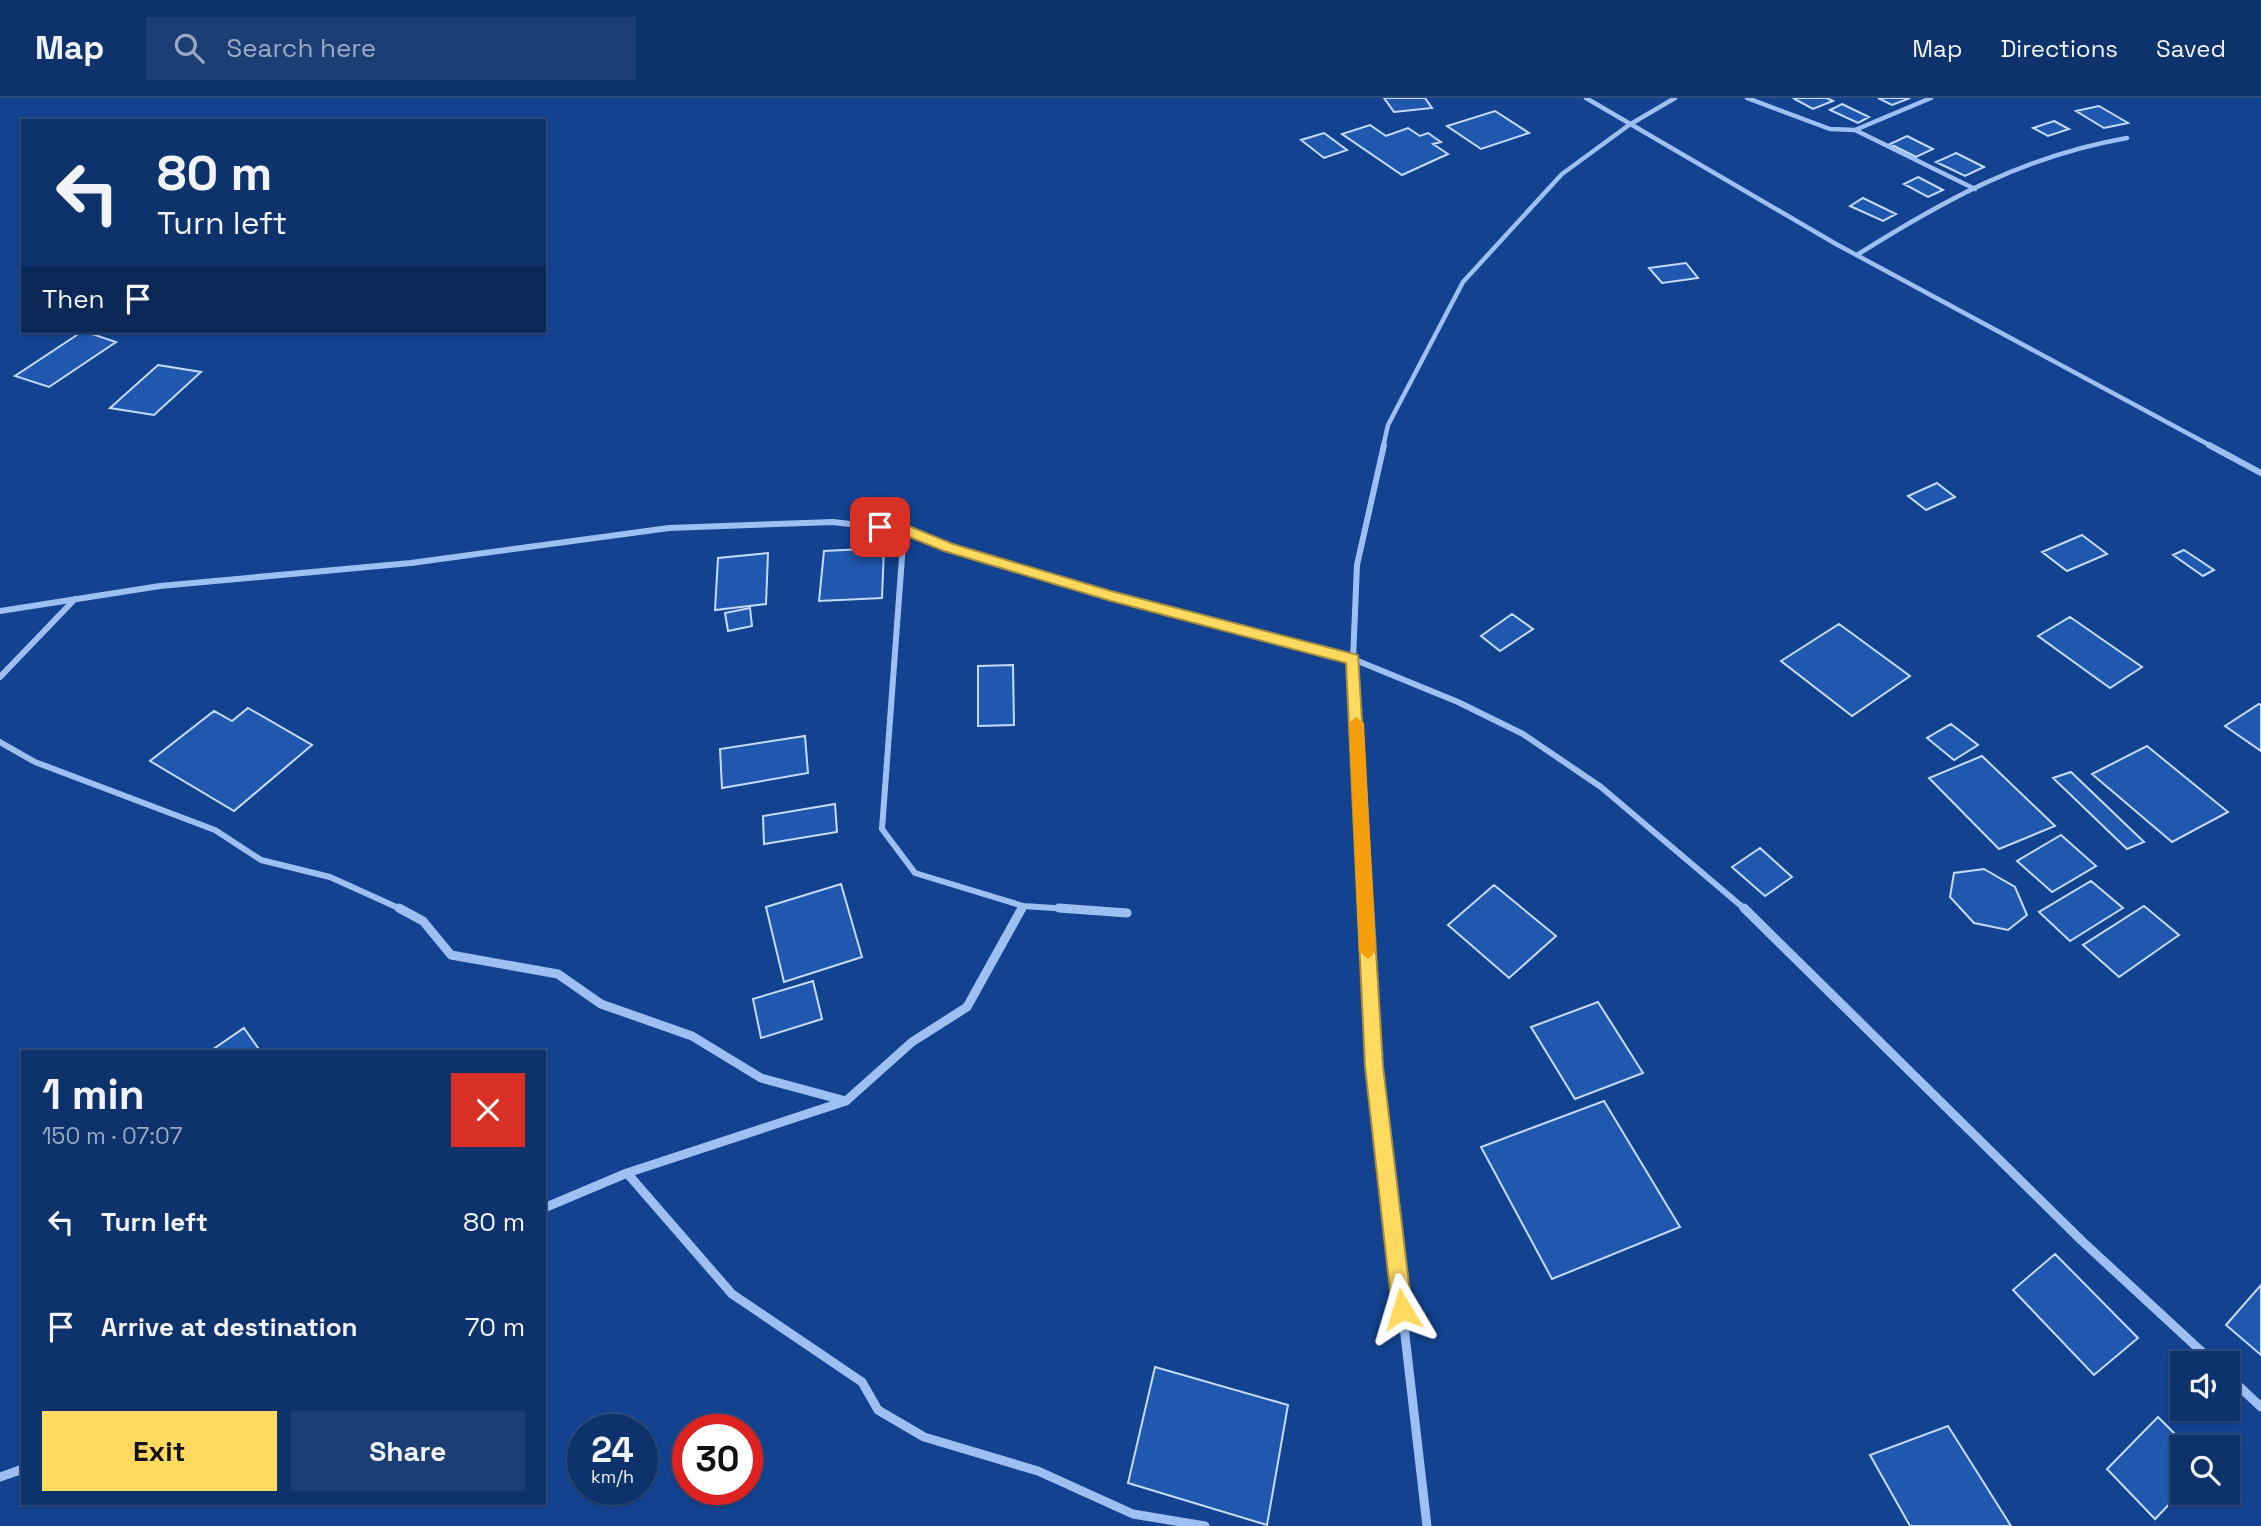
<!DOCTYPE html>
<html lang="en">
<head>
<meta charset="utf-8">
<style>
  body { margin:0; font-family:"Space Grotesk",sans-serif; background:#1c3e74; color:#f1f3f6; height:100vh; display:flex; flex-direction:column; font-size:26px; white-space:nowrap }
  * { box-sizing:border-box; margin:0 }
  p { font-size:23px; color:#9baac2 }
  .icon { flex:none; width:38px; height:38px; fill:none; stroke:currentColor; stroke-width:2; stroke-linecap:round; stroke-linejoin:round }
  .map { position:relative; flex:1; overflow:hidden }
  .side { position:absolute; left:21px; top:952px; width:525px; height:455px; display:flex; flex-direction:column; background:#0e326c; border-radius:0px; box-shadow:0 2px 5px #0004,0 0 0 2px #2e4d7f }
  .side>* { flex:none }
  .top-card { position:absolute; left:21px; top:21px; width:525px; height:214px; border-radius:0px; box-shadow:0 2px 5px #0004,0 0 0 2px #2e4d7f; background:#0e326c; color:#f1f3f6; overflow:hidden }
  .tools { position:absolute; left:2170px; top:1253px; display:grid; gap:14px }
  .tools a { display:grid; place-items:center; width:70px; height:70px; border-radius:0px; background:#0e326c; box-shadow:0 2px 5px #0004,0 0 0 2px #2e4d7f; font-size:35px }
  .speed { position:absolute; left:567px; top:1316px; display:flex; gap:14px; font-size:35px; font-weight:700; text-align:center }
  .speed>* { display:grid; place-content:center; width:91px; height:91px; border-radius:50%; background:#0e326c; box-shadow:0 2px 5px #0004,0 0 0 2px #2e4d7f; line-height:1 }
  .speed small { font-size:18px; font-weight:400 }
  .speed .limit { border:10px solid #d22; background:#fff; color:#111 }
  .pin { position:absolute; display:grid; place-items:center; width:60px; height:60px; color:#fff; margin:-30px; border-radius:14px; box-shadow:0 4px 10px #0006 }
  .me { position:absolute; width:77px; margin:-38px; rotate:353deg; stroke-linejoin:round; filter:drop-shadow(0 0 5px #0008) }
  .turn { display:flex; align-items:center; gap:24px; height:147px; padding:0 21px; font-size:32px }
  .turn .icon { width:91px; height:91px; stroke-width:2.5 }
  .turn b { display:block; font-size:49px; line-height:60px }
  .then { display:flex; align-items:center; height:66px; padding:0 21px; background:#0003; gap:14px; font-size:26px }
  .round { display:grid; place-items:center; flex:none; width:74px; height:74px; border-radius:0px; background:#1c3e74 }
  .overview { display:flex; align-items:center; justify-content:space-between; height:119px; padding:0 21px }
  h1 { font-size:42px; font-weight:600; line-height:52px }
  .action { display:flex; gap:14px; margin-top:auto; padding:14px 21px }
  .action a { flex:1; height:80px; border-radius:0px; background:#ffda5f; color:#111; font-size:28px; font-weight:600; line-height:80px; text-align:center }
  .action a+a { background:#1c3e74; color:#f1f3f6 }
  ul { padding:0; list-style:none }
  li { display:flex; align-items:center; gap:21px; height:105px; padding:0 21px }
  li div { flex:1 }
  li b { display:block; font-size:26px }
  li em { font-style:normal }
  header { display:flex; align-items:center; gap:42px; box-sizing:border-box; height:98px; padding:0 35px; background:#0e326c; border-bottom:2px solid #2e4d7f }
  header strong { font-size:33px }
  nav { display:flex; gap:38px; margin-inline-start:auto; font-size:24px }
  .search { width:490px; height:63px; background:#1c3e74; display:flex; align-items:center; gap:18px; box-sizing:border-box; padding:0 24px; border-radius:0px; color:#9baac2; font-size:26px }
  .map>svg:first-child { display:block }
</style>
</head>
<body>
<header>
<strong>Map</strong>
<div class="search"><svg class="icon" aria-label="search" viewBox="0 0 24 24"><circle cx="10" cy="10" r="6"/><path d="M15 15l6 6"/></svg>Search here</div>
<nav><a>Map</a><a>Directions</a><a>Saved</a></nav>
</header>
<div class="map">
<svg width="2261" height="1428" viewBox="0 0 2261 1428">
  <rect width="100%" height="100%" fill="#134290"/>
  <path fill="#2158af" stroke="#c5dbfc" stroke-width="2" d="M1384 0H1425L1432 10 1394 14Z
    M1793 0H1827L1833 3 1813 11Z
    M1878 0H1910L1892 7Z
    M1842 6 1869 19 1858 25 1830 12Z
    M2099 8 2128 25 2104 30 2076 13Z
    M1495 13 1529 35 1481 51 1447 28Z
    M2054 23 2069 31 2048 38 2033 30Z
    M1370 27 1386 38 1408 30 1420 38 1428 35 1441 44 1433 46 1448 56 1402 77 1342 36Z
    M1324 35 1347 52 1324 60 1301 42Z
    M1907 38 1933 51 1916 59 1890 46Z
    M1956 55 1984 69 1965 78 1936 64Z
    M1918 79 1943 92 1928 99 1904 86Z
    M1863 100 1896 116 1883 123 1850 108Z
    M1686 165 1698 180 1662 185 1649 170Z
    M83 233 116 244 49 289 15 278Z
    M158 267 201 274 154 317 110 310Z
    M1937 385 1955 399 1926 412 1908 398Z
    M2082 437 2107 456 2067 473 2042 454Z
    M884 450 882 500 819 503 824 453Z
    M2184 452 2214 472 2203 478 2173 457Z
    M768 455 766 506 715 512 718 460Z
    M750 510 752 528 728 533 725 515Z
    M1512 516 1533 531 1500 553 1481 538Z
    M2070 519 2142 569 2110 590 2038 538Z
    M1839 526 1910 578 1852 618 1781 563Z
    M1013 567 1014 627 978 628V568Z
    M2259 606 2261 607V653L2225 628Z
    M248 610 312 647 234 713 150 663 214 613 232 623Z
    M1951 626 1978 647 1954 662 1927 640Z
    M805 638 808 675 722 690 720 651Z
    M2147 648 2228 714 2172 744 2092 676Z
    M1982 658 2055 728 1999 751 1929 680Z
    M2071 674 2144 744 2127 751 2053 680Z
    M835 706 837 734 764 746 763 718Z
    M2061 737 2096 768 2052 794 2017 763Z
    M1760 750 1792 779 1765 798 1732 769Z
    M1984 771 2015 789 2027 817 2008 832 1974 825 1950 799 1954 775Z
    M2091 783 2123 810 2070 843 2039 814Z
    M841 786 862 859 784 884 766 809Z
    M1494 787 1556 838 1509 880 1448 827Z
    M2144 808 2179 837 2119 879 2083 847Z
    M813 883 822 921 761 940 753 901Z
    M1598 904 1643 975 1575 1001 1531 929Z
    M244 930 261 954H209Z
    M1604 1003 1680 1129 1552 1181 1481 1049Z
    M2055 1156 2138 1240 2094 1277 2013 1192Z
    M2261 1187V1257L2226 1227Z
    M1155 1269 1288 1307 1267 1427 1128 1385Z
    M2158 1319 2188 1349H2182V1393L2155 1421 2107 1371Z
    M1948 1328 2011 1428H1910L1870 1357Z"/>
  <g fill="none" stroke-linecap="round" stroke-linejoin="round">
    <path stroke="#9ebff1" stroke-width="4.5" d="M1586 0 1836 146 2213 349
      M1747 0 1830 31 1855 32 1931 0
      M1855 32 1975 91
      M1857 157C1944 102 2024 58 2127 40
      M1383 349 1388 327 1463 184 1562 76 1629 27 1675 0"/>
    <path stroke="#9ebff1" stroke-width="6" d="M2209 347 2261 375
      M904 432 882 731 915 775 1023 808 1085 812
      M0 513 160 488 411 465 669 430 833 424 904 432 949 449 1111 498 1353 561 1458 604 1523 636 1601 689 1746 812
      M0 579 75 501
      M0 644 35 664 215 732 261 762 330 779 403 812
      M1021 812 1023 808
      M1366 812 1353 561 1357 467 1384 347"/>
    <path stroke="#9ebff1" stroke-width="9" d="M399 810 423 823 451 857 558 876 601 906 692 938 761 980 846 1003
      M1059 810 1127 815
      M1366 810 1374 968 1427 1428
      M1744 810 2082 1143 2214 1265
      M627 1075 732 1196 862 1284 878 1312 924 1339 1038 1373 1133 1416 1205 1428
      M544 1110 627 1075 846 1003 912 944 967 909 1022 810
      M2228 1278 2261 1309
      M0 1379 23 1371"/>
  </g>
  <path fill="#ffda5f" stroke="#a68e3e" stroke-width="2" d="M880 425 909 428 953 446 1111 493 1358 557 1383 968 1412 1211 1409 1219 1402 1222 1395 1219 1392 1211 1365 968 1346 565 1111 503 944 453 902 436 876 432V426Z"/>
  <path fill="#f59e0b" d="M1356 619 1364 625 1376 853 1368 861 1359 853 1349 625Z"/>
</svg>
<div class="tools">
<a><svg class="icon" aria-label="sound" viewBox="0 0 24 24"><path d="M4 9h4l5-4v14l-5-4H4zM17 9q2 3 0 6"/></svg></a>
<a><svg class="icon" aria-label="search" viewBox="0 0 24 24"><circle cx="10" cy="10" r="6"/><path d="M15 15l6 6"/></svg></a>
</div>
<div class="speed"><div>24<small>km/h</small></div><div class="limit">30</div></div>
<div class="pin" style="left:880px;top:429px;background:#d93025"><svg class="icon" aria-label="arrive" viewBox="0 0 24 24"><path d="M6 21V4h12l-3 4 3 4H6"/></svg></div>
<svg class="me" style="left:1402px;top:1211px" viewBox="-20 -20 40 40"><path d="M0-17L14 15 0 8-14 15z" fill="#ffda5f" stroke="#fff" stroke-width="4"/></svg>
<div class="top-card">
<div class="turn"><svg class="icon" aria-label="left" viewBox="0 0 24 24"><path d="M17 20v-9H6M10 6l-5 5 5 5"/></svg><div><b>80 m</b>Turn left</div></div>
<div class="then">Then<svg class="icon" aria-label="arrive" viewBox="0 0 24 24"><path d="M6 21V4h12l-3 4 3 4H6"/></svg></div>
</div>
<section class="side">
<div class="overview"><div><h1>1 min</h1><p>150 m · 07:07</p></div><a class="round" style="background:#d93025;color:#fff"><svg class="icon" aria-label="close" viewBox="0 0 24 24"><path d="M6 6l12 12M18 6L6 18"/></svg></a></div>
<ul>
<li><svg class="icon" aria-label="left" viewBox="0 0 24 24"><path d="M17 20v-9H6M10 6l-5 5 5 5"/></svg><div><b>Turn left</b></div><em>80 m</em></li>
<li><svg class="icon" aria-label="arrive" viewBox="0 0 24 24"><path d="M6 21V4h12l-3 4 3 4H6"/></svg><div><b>Arrive at destination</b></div><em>70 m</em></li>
</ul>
<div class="action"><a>Exit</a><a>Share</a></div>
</section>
</div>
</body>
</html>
